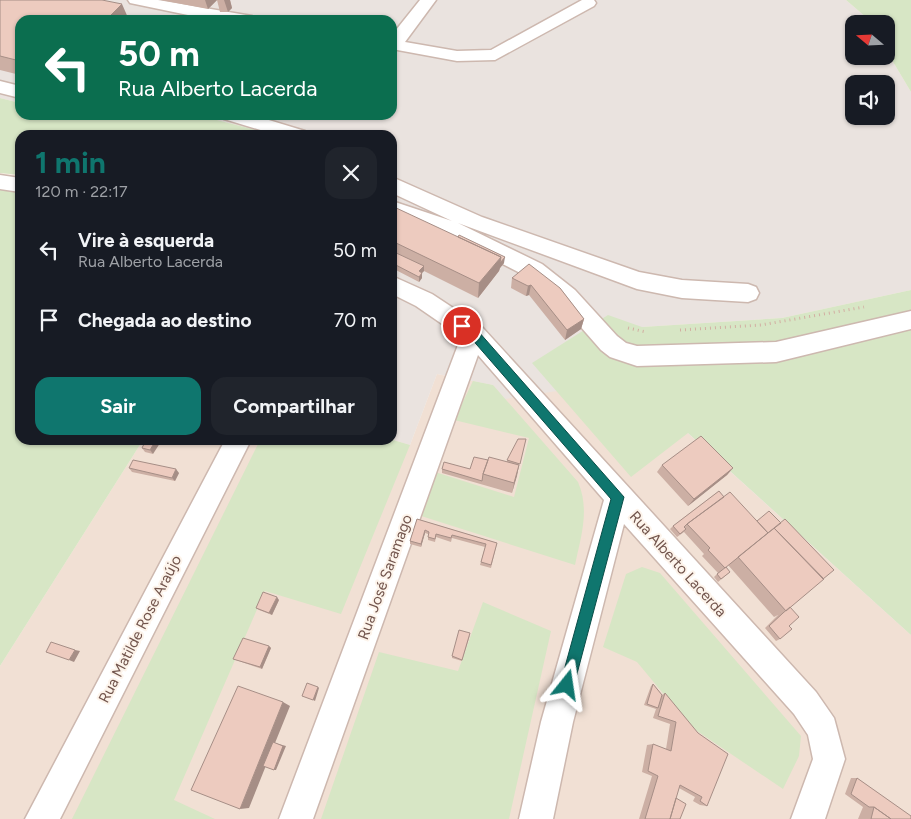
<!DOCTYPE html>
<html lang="pt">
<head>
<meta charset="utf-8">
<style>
  body { margin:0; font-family:Figtree,sans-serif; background:#20242c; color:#f1f3f6; height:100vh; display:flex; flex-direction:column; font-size:19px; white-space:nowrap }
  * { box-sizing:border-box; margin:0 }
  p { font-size:16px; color:#9ea1a6 }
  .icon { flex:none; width:28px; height:28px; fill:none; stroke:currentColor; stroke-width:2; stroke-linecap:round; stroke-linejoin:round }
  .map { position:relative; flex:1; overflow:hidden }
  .drawer { position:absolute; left:15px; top:130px; width:382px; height:315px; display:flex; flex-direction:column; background:#171b24; border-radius:15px; box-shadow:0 1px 4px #0004 }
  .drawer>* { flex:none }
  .banner { position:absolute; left:15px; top:15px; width:382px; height:105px; border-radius:15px; box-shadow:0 1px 4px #0004; background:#0b6e4f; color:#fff; overflow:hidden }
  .needle { width:32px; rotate:289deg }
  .fabs { position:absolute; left:845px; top:15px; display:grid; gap:10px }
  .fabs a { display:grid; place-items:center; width:50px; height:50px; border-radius:10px; background:#171b24; box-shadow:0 1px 4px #0004; font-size:25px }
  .pin { position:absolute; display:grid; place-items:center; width:42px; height:42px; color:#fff; margin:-21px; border:2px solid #fff; border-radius:50%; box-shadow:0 1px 5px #0007 }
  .me { position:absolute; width:55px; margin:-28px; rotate:15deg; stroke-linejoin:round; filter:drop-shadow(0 0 4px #0008) }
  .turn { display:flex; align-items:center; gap:18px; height:105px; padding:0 20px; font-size:22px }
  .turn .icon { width:65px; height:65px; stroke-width:2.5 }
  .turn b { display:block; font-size:35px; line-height:42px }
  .round { display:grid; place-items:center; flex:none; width:52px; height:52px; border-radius:15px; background:#20242c }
  .head { display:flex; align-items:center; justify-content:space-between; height:85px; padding:0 20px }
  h1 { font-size:30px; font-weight:700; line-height:38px; color:#0f766e }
  .primary-button { display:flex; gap:10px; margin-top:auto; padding:10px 20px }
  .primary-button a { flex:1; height:58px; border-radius:15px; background:#0f766e; color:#fff; font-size:20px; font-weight:700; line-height:58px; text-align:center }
  .primary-button a+a { background:#20242c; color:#f1f3f6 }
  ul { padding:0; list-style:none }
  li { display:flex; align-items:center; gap:15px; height:70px; padding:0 20px }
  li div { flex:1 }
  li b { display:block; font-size:19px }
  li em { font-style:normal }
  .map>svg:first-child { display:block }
</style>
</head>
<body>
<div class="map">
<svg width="911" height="819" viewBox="0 0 911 819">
  <rect width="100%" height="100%" fill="#faefe5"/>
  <path fill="#f1e0d4" d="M437 374 493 385 629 380 911 635V819H0V666L143 440H393L410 445Z"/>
  <path fill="#eae3df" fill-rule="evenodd" d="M0 0H846L867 18 871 24H854V56H886V50L911 92V290L782 318 642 327 911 635 629 380 505 399 493 385 437 374 410 445 393 440 392 135H275L216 120H97L76 115H392V20H20V103L0 98ZM854 84H886V116H854Z"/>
  <path fill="#d7e6c5" d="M846 0H911V92L886 50V24H871L867 18Z
    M0 98 20 103V115H76L97 120 209 118 275 135H20V175L0 173Z
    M0 189 20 191V440H143L0 666Z
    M911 290V635L688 433 631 477 532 363 608 315 642 327 782 318Z
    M473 381 493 385 578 482C590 510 581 536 575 565L418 515 435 472 514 497 529 438 454 420Z
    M260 440H393L410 445 341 614 265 591 174 800 215 819H72Z
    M642 567 660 573 801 736 799 756 783 789 691 727 637 662 603 647 626 574Z
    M483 602 551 631 509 819H321L379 652 458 671Z"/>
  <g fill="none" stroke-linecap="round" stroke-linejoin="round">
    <g stroke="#cdb8af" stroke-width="3">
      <path id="minor" d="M128 0H158L246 15 252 16 254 20H212L130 3Z
        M420 0H436L405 42 457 51 491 50 582 0H594L596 3 594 6 495 60 457 61 392 49V35Z
        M0 81 20 86V98L0 93Z
        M222 115H252L305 131 308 135H277L224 119Z
        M0 175 20 178V192L0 189Z
        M392 177 482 217 639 272 682 280 748 284 756 287 759 293 756 299 748 302 682 298 637 289 458 223 542 264 575 290 617 336 626 343 637 346 776 342 911 311V329L776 362 637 366 610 357 601 350 559 302 526 276 440 232 392 216V201L452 221 392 193Z
        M392 276 432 294 482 327 816 692 834 718 845 759 825 819H791L813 759 808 735 794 714 624 524 573 722 553 819H519L541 722 604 500 478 355 313 819H279L461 337 416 306 392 294Z
        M225 440H251L60 819H25Z"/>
    </g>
    <path stroke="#d2aea2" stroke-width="3" stroke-dasharray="1 4" stroke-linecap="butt" d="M628 328 646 332
      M680 330 761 325 864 307"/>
    <use href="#minor" fill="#fff" fill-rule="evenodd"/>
  </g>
  <path fill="#ccafa4" d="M0 0 20 20V75L0 70Z
    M161 0H217L208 9Z
    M217 0H230L232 8 228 12H220Z
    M392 206 504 263 500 268 499 271 478 298 424 271 422 273V278L419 282 392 268Z
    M512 278 560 288 584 319 581 329 565 340 529 295 526 296 511 288Z
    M526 439 512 493 442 473V469H470L488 460 507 462V460Z
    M146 440 153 454 145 452 142 448Z
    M662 465 733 468 727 475 688 506 657 472Z
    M129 468 179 473 175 481 132 472Z
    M719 491 790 607 789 626 780 639 776 641 765 628 778 615 774 617 728 565 726 567 730 572 718 582 714 577 718 573 702 556 704 554 684 532 677 537 670 529 673 526Z
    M417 519 497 543 491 568 480 565 485 547 452 538 451 542 436 537 435 542 428 540V534L425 533 421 547 410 544V541Z
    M279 600 272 615 259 610 256 608Z
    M470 635 462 661 452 658V656Z
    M269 646 271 648 262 669 236 660 233 659Z
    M653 684 662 695 665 693 707 806 700 805 693 801 695 797 679 788 676 798 680 819H639L652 776 642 772 647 745 653 744 666 749 670 724 653 718 656 709 644 705 651 686Z
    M851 778H857L911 819H858L863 807 845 794Z"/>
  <path fill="#a68e86" d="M205 0H217L208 9Z
    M224 0H230L232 8 228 12Z
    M122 4 129 20H106Z
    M501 257H505L504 263 500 268 499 271 478 298 479 283Z
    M424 266V271L422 273V278L419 282V271Z
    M531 285 529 295 526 296 528 286Z
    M395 295 396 305 392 313V301Z
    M584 319 581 329 565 340 567 330Z
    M156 440H162L153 454 150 450Z
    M519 465 517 476 512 493 514 483Z
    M733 468 727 475 688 506 694 499Z
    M176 469 179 473 175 481 172 478Z
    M425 530V533L421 547V544Z
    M277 597 279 600 272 615 269 613Z
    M269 646 271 648 262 669 260 667Z
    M75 650 80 651 74 662 69 660Z
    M318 687 319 688 315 701 313 700Z
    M283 702 290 706 275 743 286 746 276 770H274L275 743 249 808 240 809Z"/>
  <path fill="#edcbbf" stroke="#a68e86" d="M0 0H102L122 4 106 20H20V61L0 56Z
    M392 206 501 257 479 283 392 241Z
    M459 235 505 257 500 263 501 257 458 237Z
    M392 251 424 266 419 271 422 273 419 277 392 263Z
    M529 264 560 288 584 319 567 330 531 285 528 286 512 278Z
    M392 293 395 295 392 301Z
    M701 436 733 468 694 499 662 465Z
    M518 439H526L520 464 507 460Z
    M146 440H156L150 450 142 448Z
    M474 457 488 460 483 474 482 481 442 469 444 462 470 469Z
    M489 457 519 465 514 483 483 474Z
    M133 460 176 469 172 478 129 468Z
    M719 491 724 497 687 524 684 527 686 529 680 534 673 526Z
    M730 492 768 533 725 568 708 550 710 548 687 524Z
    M769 511 781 523 768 533 757 521Z
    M417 519 497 543 491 565 481 562 486 544 452 535 451 538 436 534 435 539 428 537 429 532 425 530 421 544 410 541Z
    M785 519 834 570 823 579 774 528Z
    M774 528 824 579 786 611 738 557Z
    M726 567 730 572 721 579 717 574Z
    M263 592 277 597 269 613 256 608Z
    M790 607 799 617 789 626 792 629 780 639 769 626 783 613Z
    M459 630 470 633 462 660 452 656Z
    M243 638 269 646 260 667 233 659Z
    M51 642 75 650 69 660 46 652Z
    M307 683 318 687 313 700 302 696Z
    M653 684 662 695 658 708 647 704Z
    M238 686 283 702 240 809 191 790Z
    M665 693 698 733 728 754 707 806 700 801 702 797 680 785 670 819H645L658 776 648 771 653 744 671 751 676 722 658 716Z
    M273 742 283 746 274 770 263 766Z
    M857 778 911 816V819H891L874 807H869L851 794Z
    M676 798 686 804 680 819H670Z
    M874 807 891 819H871Z"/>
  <path fill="#0f766e" stroke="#0a4d48" d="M462 321 478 331 624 497 574 685 572 690 567 692 562 690 560 685 611 499 470 337 456 326Z"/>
  <g text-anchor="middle" stroke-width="4" stroke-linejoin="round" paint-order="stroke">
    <g font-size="15" fill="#71544c" stroke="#fdf4eb">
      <text transform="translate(678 564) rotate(48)" y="5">Rua Alberto Lacerda</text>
      <text transform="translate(385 577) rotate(-70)" y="5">Rua José Saramago</text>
      <text transform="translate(140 629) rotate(-63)" y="5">Rua Matilde Rose Araújo</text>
    </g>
  </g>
</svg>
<div class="fabs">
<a><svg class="needle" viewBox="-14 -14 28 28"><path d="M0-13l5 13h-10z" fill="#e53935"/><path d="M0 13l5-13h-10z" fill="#9ea1a6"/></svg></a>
<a><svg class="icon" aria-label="sound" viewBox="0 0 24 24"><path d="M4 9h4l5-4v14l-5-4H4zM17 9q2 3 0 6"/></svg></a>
</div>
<div class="pin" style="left:462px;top:326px;background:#d93025"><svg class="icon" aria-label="arrive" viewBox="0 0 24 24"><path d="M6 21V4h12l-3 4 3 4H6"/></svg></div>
<svg class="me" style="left:567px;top:685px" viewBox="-20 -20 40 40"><path d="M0-17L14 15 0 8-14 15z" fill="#0f766e" stroke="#fff" stroke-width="4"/></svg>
<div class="banner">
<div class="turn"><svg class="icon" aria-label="left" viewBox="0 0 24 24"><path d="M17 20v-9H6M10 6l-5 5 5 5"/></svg><div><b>50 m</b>Rua Alberto Lacerda</div></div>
</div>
<section class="drawer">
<div class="head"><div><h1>1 min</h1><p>120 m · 22:17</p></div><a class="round"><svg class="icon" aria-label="close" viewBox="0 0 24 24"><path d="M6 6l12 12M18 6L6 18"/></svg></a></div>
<ul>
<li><svg class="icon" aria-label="left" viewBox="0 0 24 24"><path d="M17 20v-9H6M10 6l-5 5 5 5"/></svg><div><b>Vire à esquerda</b><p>Rua Alberto Lacerda</p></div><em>50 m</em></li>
<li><svg class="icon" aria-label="arrive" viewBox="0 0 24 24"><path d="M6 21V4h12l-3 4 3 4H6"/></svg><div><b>Chegada ao destino</b></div><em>70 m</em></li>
</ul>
<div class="primary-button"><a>Sair</a><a>Compartilhar</a></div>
</section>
</div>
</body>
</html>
